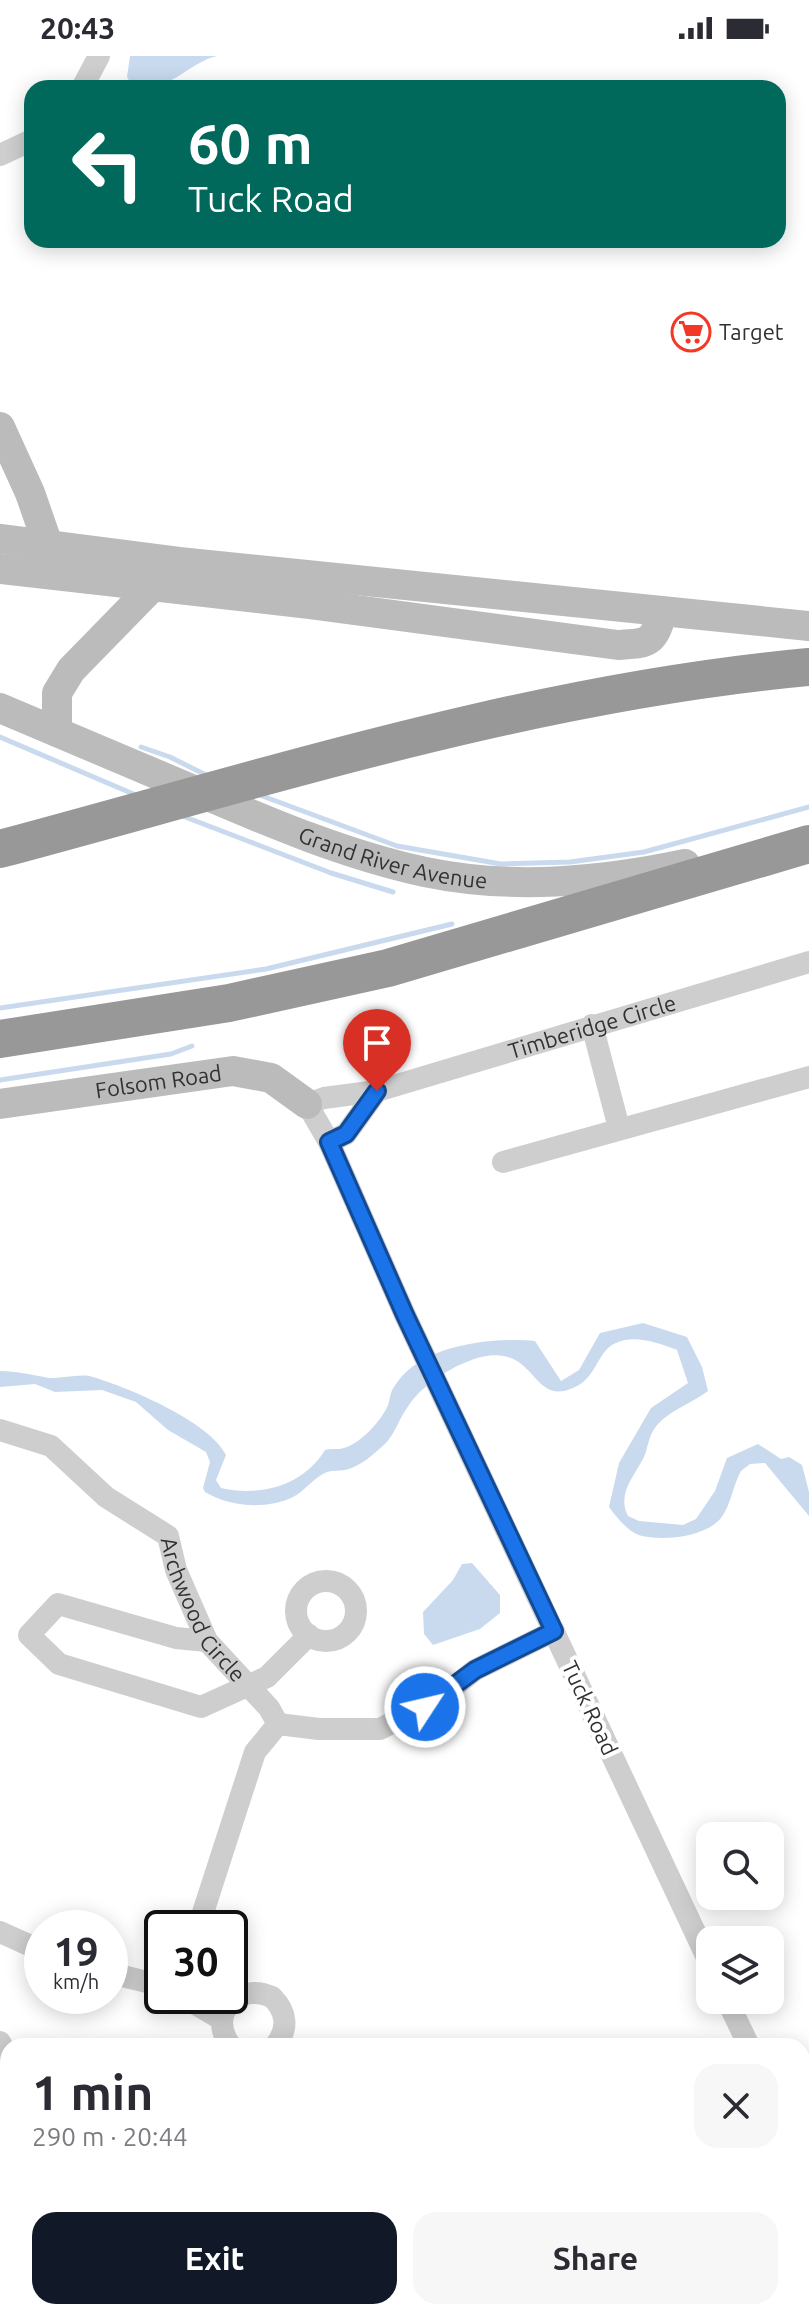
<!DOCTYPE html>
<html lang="en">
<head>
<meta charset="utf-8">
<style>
  body { margin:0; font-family:Ubuntu,sans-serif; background:#f7f7f7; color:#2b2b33; height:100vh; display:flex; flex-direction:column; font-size:30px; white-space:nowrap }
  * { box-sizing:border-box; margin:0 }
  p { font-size:26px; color:#7c7c81 }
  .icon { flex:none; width:44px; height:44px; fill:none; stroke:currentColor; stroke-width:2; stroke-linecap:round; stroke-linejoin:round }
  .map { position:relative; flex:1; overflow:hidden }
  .sheet { position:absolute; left:0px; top:1982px; width:810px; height:282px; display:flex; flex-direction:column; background:#fff; border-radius:24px 24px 0 0; box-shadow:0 4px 20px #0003 }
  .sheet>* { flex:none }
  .banner { position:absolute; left:24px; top:24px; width:762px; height:168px; border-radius:24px; box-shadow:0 4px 20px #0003; background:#00695c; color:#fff; overflow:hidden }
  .fabs { position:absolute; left:696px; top:1766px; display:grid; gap:16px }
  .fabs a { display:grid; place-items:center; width:88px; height:88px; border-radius:16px; background:#fff; box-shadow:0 4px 20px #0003; font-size:40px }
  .speed { position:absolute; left:24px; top:1854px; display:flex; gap:16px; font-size:40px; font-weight:700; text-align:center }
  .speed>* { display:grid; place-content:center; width:104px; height:104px; border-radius:50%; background:#fff; box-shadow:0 4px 20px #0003; line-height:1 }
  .speed small { font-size:20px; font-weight:400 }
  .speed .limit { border:4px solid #111; border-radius:12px; background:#fff; color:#111 }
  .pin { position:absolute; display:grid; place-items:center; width:68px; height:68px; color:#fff; margin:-82px -34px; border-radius:50% 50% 50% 0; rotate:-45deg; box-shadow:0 0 8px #0007 }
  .pin .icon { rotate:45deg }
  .me { position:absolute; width:88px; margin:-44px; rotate:55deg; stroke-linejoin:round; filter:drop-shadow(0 0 6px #0008) }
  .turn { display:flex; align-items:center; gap:28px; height:168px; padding:0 32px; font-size:36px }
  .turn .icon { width:104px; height:104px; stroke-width:2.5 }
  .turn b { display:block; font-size:56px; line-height:68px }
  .round { display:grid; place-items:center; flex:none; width:84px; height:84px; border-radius:24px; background:#f7f7f7 }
  .overview { display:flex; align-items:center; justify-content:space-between; height:136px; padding:0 32px }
  h1 { font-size:48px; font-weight:600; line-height:60px }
  .cta { display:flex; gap:16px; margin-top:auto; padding:16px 32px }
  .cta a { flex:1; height:92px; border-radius:24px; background:#111827; color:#fff; font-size:32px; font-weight:600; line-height:92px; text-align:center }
  .cta a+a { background:#f7f7f7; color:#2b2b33 }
  .status { display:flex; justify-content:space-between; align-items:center; height:56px; padding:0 40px; background:#fff; direction:ltr }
  .status svg { height:22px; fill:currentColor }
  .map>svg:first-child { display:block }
</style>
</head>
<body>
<div class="status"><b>20:43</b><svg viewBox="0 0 49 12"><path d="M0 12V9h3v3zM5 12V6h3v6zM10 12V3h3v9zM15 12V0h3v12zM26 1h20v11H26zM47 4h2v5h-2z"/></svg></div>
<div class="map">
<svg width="809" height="2263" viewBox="0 0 809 2263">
  <rect width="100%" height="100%" fill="#fff"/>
  <path fill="#c9daef" d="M130 0H217C189 6 163 42 132 30L127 21Z
    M643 1267 687 1281 702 1311 708 1335C693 1346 674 1353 661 1365 647 1378 650 1389 643 1403 633 1422 617 1438 628 1460L639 1465 683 1469 696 1463 715 1435 727 1402 758 1388 781 1403 789 1401 802 1409 809 1436V1460L765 1407 750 1408 741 1415C733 1429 731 1449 721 1462 705 1481 665 1485 642 1480 629 1477 617 1462 609 1451L619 1407 651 1352 688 1327 677 1294C652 1284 617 1273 601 1301 593 1314 588 1326 573 1332 528 1352 538 1279 469 1305 447 1313 419 1332 407 1352 399 1363 395 1378 385 1388 374 1398 360 1411 345 1414 339 1415 333 1414 327 1416 314 1421 305 1435 293 1441 266 1454 230 1451 205 1436L203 1432 210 1406 206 1396 168 1374 136 1346 102 1334 55 1336 35 1328 0 1331V1315C17 1315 33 1319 49 1322 63 1323 80 1317 93 1321 129 1332 209 1365 226 1399L216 1424 221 1432C260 1441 303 1430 325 1394 331 1392 338 1394 344 1392 360 1388 382 1364 388 1349 390 1344 390 1336 394 1331 419 1289 490 1281 535 1285L561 1325 579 1314 600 1277Z
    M472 1507 500 1539V1557L480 1573 433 1589 424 1578 423 1556 453 1524 462 1508Z"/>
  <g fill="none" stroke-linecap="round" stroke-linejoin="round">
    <path stroke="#c9daef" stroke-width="5" d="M0 681 138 740
      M141 691 170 701 206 719
      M257 738 397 790 501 808 570 806 644 796 809 751
      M180 759 331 817 393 836
      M0 952 266 913 452 868
      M0 1024 171 998 192 990"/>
    <g stroke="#cecece" stroke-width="22">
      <path d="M82 32 99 0"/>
      <path d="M0 99 32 84"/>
      <path d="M592 969 619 1072"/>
      <path d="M329 1086 346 1078 377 1035"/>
      <path d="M503 1106 809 1021"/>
      <path id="s1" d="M0 1374 51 1390 106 1441 168 1480 176 1514 207 1585 269 1652 278 1668"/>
      <circle cx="326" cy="1555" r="30"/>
      <path d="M207 1585 176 1582 58 1548 29 1579 59 1608 201 1651 267 1621 309 1579"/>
      <path d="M198 1872 255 1696 278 1668 319 1673H380L440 1642 475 1614 554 1575"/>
      <path d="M0 1876 42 1895"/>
      <path id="s2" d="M710 1908 405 1259 329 1086 307 1048 324 1042 377 1035 809 906"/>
      <path d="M110 1917 147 1926 162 1924"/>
      <path d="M182 1940 221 1963"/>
      <path d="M727 1944 749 1990"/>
      <path d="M0 1986 8 2003"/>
      <path d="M231 1990C206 1959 238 1925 272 1941 287 1956 289 1973 275 1990"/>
      <path d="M802 2106 809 2125"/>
      <path d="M535 2263 550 2256"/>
    </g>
    <g stroke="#bbb" stroke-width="30">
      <path d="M0 371 30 437 53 503"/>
      <path d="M0 483 179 506 809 570"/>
      <path d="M0 513 310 548 618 589C649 587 653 588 662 557"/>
      <path id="s3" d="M0 652C65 680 131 707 196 735 271 767 346 799 425 816 512 834 599 826 685 808"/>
      <path d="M57 676V637L71 614 151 532 158 520"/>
      <path id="s4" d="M0 1048 233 1015 271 1022 307 1048"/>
    </g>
    <path stroke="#989898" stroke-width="38" d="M0 793C266 722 533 636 809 611
      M0 983 229 947 388 912 809 788"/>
  </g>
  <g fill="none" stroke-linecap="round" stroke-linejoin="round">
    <g stroke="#114b97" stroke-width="20">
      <path id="route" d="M377 1035 346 1078 329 1086 405 1259 554 1575 475 1614 425 1651"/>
    </g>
    <use href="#route" stroke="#1a73e8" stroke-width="14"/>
  </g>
  <defs>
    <g id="supermarket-ring" transform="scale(2)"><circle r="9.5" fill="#fff" stroke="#f43826" stroke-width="1.5"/><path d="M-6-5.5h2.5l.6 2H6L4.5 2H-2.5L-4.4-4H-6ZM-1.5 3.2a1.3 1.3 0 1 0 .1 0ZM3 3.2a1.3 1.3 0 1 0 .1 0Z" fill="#f43826"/></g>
  </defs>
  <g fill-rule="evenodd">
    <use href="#supermarket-ring" x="691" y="276"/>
  </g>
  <g text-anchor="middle" stroke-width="8" stroke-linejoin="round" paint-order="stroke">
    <g font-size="22" fill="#313131" stroke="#fff" text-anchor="start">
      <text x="719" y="284">Target</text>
    </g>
    <g font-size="22" fill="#313131" stroke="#fff">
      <text dy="8" stroke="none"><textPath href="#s3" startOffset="422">Grand River Avenue</textPath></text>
      <text dy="8" stroke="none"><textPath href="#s2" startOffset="1246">Timberidge Circle</textPath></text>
      <text dy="8" stroke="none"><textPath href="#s4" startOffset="160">Folsom Road</textPath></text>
      <text dy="8" stroke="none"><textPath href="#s1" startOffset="284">Archwood Circle</textPath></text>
      <text transform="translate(590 1652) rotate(65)" y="8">Tuck Road</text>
    </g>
  </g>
</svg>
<div class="fabs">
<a><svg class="icon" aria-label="search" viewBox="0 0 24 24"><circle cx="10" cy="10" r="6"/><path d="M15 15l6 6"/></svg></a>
<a><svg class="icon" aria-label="layers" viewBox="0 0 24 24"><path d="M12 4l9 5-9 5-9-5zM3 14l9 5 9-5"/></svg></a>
</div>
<div class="speed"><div>19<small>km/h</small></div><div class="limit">30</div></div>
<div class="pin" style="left:377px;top:1035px;background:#d93025"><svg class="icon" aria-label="arrive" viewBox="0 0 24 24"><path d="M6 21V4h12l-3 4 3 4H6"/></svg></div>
<svg class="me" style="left:425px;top:1651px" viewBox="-20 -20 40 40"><circle r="17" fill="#1a73e8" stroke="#fff" stroke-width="3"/><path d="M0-11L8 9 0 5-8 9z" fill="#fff"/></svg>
<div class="banner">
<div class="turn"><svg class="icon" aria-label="left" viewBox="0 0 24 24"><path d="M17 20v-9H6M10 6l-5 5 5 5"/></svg><div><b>60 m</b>Tuck Road</div></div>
</div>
<section class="sheet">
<div class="overview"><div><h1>1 min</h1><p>290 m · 20:44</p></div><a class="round"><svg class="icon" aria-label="close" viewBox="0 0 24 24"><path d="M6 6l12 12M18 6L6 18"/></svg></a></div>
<div class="cta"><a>Exit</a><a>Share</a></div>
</section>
</div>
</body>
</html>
